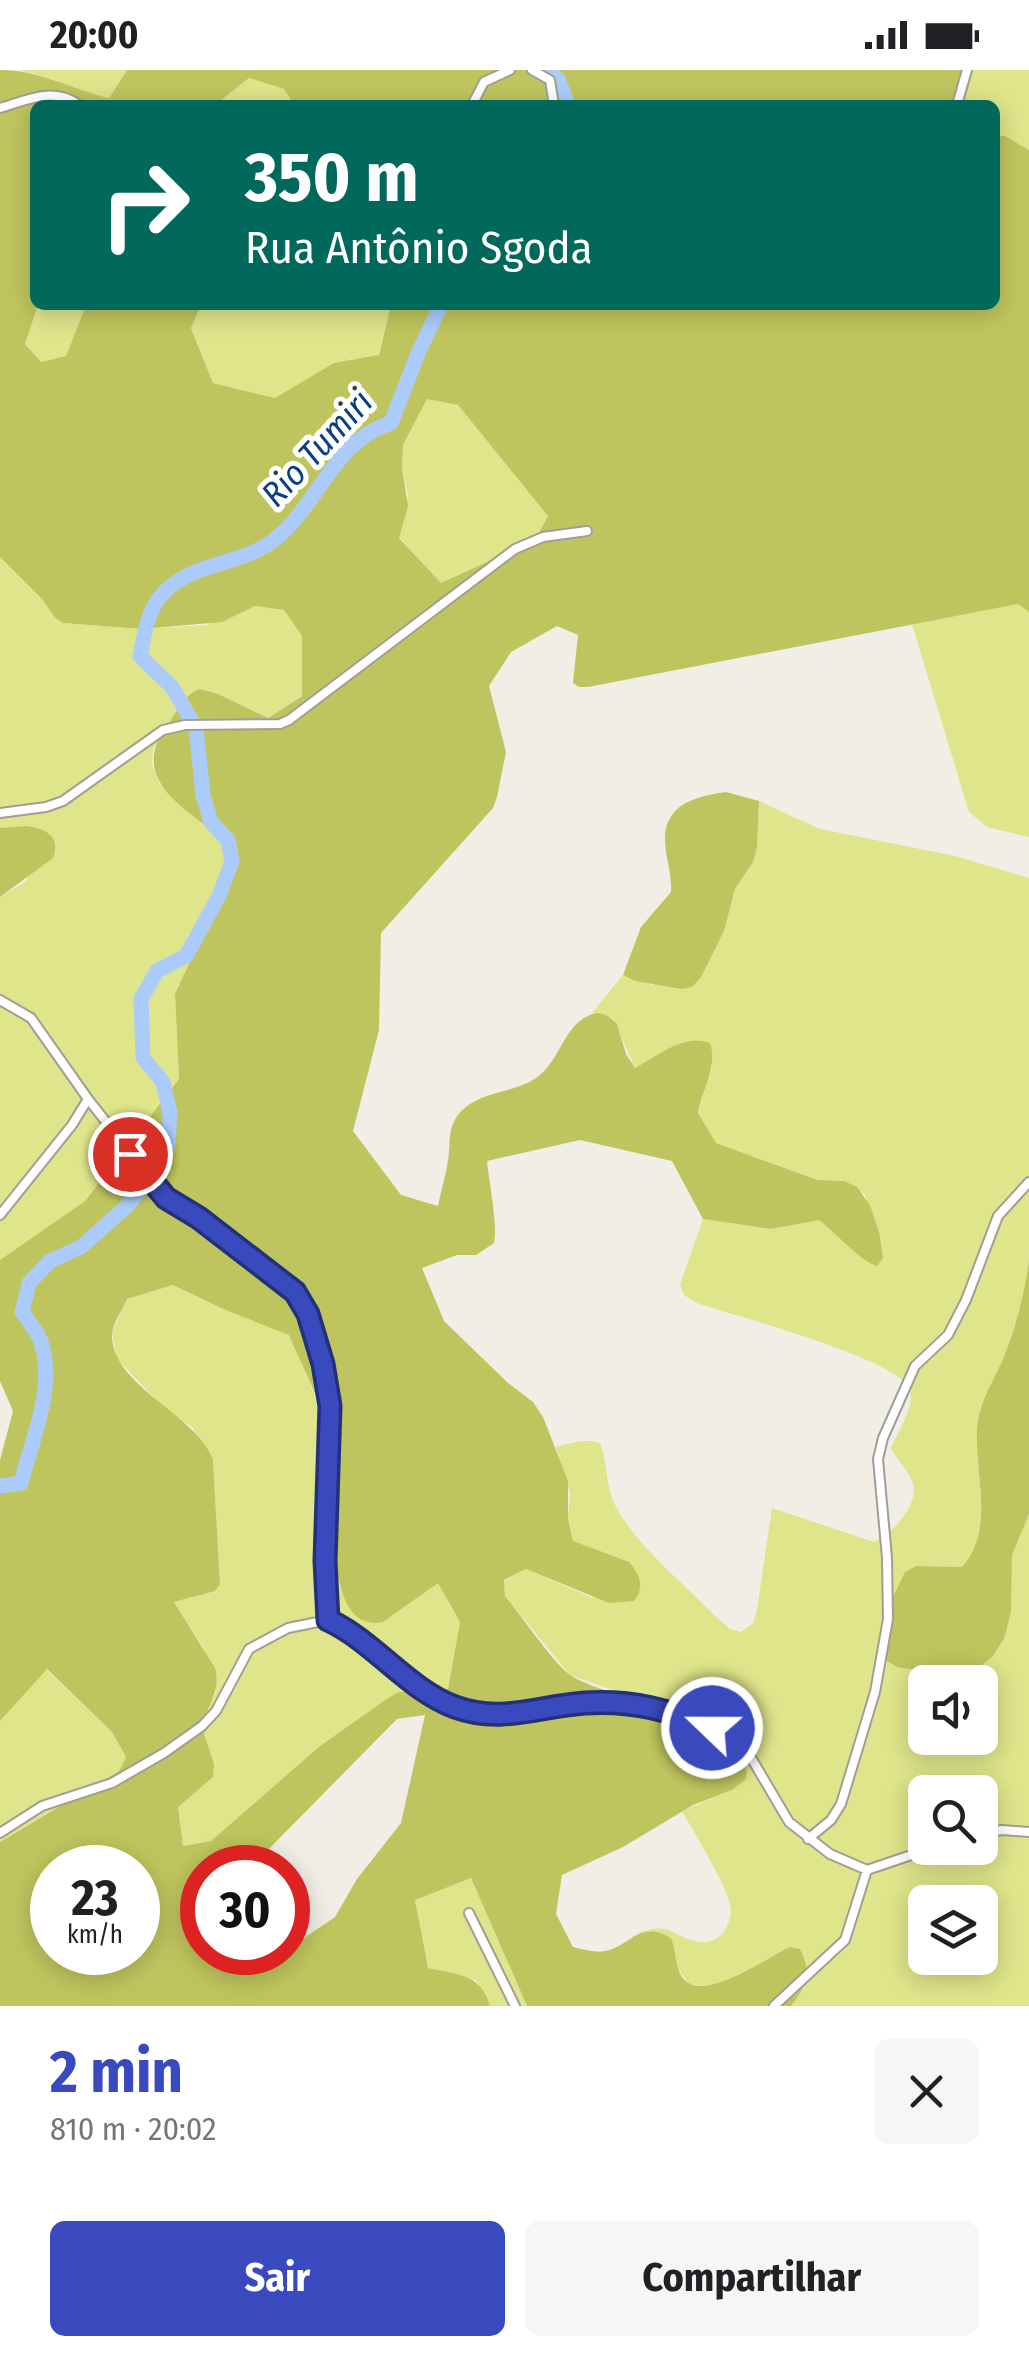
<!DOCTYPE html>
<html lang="pt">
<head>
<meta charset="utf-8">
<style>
  body { margin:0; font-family:"Fira Sans Condensed",sans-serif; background:#f6f6f6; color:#202124; height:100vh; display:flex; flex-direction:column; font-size:38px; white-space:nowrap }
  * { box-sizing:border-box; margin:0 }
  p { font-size:32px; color:#757577 }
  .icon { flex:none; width:55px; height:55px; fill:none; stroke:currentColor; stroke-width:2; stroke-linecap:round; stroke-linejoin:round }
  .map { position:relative; height:1936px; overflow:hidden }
  .sheet { display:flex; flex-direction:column; background:#fff; flex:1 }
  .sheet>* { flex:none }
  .banner { position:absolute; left:30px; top:30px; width:970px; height:210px; border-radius:15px; box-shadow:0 5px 25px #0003; background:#00695c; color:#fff; overflow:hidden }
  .tools { position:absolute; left:908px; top:1595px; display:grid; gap:20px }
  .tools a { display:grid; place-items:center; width:90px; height:90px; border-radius:15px; background:#fff; box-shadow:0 5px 25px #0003; font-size:50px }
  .speed { position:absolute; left:30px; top:1775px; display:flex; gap:20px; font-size:50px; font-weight:700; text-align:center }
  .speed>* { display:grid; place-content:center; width:130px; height:130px; border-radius:50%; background:#fff; box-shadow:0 5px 25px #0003; line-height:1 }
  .speed small { font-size:25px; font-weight:400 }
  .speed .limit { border:15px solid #d22; background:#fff; color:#111 }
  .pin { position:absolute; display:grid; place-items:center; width:85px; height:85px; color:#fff; margin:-42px; border:5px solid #fff; border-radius:50%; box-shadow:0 2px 10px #0007 }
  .me { position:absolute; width:110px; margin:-55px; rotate:292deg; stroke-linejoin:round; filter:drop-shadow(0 0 8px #0008) }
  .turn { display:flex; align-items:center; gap:35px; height:210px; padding:0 50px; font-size:45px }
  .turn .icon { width:130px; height:130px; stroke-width:2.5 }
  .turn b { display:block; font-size:70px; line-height:85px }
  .round { display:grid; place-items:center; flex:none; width:105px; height:105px; border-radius:15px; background:#f6f6f6 }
  .headline { display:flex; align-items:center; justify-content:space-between; height:170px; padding:0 50px }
  h1 { font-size:60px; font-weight:700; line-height:75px; color:#384abd }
  .primary-button { display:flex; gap:20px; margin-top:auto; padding:20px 50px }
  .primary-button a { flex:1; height:115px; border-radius:15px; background:#384abd; color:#fff; font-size:40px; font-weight:700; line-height:115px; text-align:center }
  .primary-button a+a { background:#f6f6f6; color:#202124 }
  .status { display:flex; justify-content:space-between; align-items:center; height:70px; padding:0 50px; background:#fff; direction:ltr }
  .status svg { height:28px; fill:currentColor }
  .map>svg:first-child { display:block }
</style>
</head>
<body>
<div class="status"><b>20:00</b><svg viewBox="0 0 49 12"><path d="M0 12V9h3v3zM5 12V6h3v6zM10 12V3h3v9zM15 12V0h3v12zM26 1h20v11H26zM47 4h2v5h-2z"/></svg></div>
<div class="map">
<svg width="1029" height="1936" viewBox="0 0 1029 1936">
  <rect width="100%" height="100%" fill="#f1eee5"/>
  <path fill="#dee58a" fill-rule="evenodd" d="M18 0H127L109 28C77 20 50 6 18 0Z
    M971 0H1029V80L1005 66 995 65V35H961Z
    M249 8 284 19 294 35H215Z
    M38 235H86L66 286 41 292 25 274Z
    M201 235H391L379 285 369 289H351L275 328 213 313 191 257Z
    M427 329 458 335 548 446 535 470 441 514 399 467 408 426 402 398 403 375Z
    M0 487 42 529 55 548 63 553 142 559 206 555 255 536 284 540 302 566V625L268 648 218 624 183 630 153 680 152 694 159 713 225 771 230 805 175 924 179 1009 85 1131 0 1190V827L28 810 3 759 0 758Z
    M1018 534 1029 542V767L987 757 969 742 912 554Z
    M759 731 820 759 955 786 1029 808V1191C1024 1224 1016 1258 1003 1289 992 1313 978 1333 977 1361 975 1405 995 1460 962 1497L916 1496 905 1502 883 1583 887 1591 897 1597H980L992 1587 1004 1569 1011 1485 1029 1444V1936H791C807 1916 812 1902 800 1879L790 1877C756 1893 730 1921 689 1914L650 1860 635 1864C674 1849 670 1869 702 1872 710 1873 717 1869 723 1863 727 1857 731 1848 731 1841 731 1821 693 1761 682 1741L732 1720 745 1709 647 1632 570 1605 505 1526 504 1511 526 1499 593 1528 573 1471 568 1449 570 1423 556 1377C571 1373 585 1368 600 1373 608 1393 605 1415 615 1435 635 1475 686 1515 717 1548L730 1559 741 1562 753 1553 757 1540 772 1438 874 1472C892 1464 919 1435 913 1414 909 1401 897 1390 891 1378 897 1363 915 1336 910 1320 901 1289 731 1245 697 1233L684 1225 680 1215 703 1149 771 1159 819 1149 848 1173 859 1186 879 1162 865 1125 844 1111 819 1110 716 1073 698 1043 712 996 684 972 635 998 613 948 592 943 623 905 652 915 714 880 724 861 735 819 753 792 757 777ZM925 1612H980V1668H925ZM925 1722H980V1778H925ZM925 1832H980V1888H925Z
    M173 1215 222 1239 289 1264C302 1298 320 1332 330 1367 346 1426 313 1500 360 1549L393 1545 438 1512 460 1552 448 1619 400 1622 388 1628 320 1676 211 1771 183 1776 178 1736C221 1698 215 1710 201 1655L216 1622 204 1579 174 1532 215 1521 220 1514 213 1390 192 1357 165 1339 117 1289 112 1262 127 1229Z
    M46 1599 112 1662 126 1687 119 1701 0 1772V1651Z
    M471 1808 527 1936H490L476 1910 427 1898 415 1829Z"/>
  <path fill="#bfc55e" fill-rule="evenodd" d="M0 0C40 0 71 19 109 28L127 0H971L961 35H294L284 19 249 8 215 35H35V235H38L25 274 41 292 66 286 86 235H201L191 258 213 313 275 328 334 293 379 285 391 235H995V65L1005 66 1029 80V542L1018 534 588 617H579L573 613 578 565 557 556 511 582 489 616 506 682 497 727 493 738 381 863 379 960 353 1061 401 1125 438 1136C441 1121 446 1105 448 1090 451 1074 447 1059 458 1045 478 1019 518 1025 541 1004 560 988 565 955 590 945 600 940 610 946 617 954L626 984 635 998C658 986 684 963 710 973 718 996 702 1020 698 1043L716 1073 818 1110 844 1111 857 1117 870 1135 879 1162 883 1188 877 1196C862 1193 834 1161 819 1150L771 1159 703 1149 672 1091 580 1070 487 1091C489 1113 498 1154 494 1173L476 1185H457L422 1198 444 1251 508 1313 533 1332 543 1347 568 1411V1449L573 1471 629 1492C640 1505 645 1517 634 1531L609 1533 526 1499 504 1510 505 1526C521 1545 552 1591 569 1604 606 1632 755 1644 746 1709L732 1720 693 1735 623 1777 562 1805 556 1844 573 1877C583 1879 595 1883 605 1881 633 1875 638 1849 671 1868 676 1880 675 1896 682 1907 702 1936 769 1886 790 1877L800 1879C812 1902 807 1916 791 1936H527L471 1808 415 1830 428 1898C457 1905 481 1903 490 1936H0V1772L119 1701 126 1687 112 1662 47 1599 0 1651V1390L13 1341 0 1311V1190L85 1131 179 1009 175 924 230 805 225 771C186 737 126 711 168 654 178 640 183 626 199 619L218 624 268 648 302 626V566L284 540 255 536 222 552 142 559 63 553 55 548 42 529 0 487ZM427 329 458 335 548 446 535 470 441 513 399 468 408 436 402 398 403 375ZM173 1215 223 1239 289 1265C302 1297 325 1339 331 1372 337 1409 317 1566 383 1552L438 1513 460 1552 448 1619 399 1622 388 1628 320 1676 211 1771 183 1776 178 1737 213 1707 214 1694 201 1655C209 1635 221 1619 215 1598L174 1532 215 1521 220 1514 213 1390C197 1344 112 1317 112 1265 112 1254 123 1239 127 1229ZM425 1645 401 1753 357 1809 335 1847 288 1879V1882L261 1897 248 1882H202V1798L251 1797 397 1649ZM52 1798H138V1882H52Z
    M726 722 759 731 757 777 753 792 735 819 724 861 701 907 692 917 682 919 635 911 623 905 641 857 671 822C672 808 668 795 666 781 659 738 689 727 726 722Z
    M27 756C46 759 61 766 53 788L0 827V758Z
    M1029 1191V1444L1012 1485 1011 1542 1004 1569 992 1587 980 1597 955 1606 897 1597 887 1591 883 1583 891 1531 905 1502 916 1496 962 1497C995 1461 975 1405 977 1361 978 1333 992 1314 1003 1289 1016 1258 1024 1224 1029 1191Z"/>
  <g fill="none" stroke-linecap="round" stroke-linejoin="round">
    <path stroke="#abcbfb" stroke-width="15" d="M547 0 558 9 568 35
      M0 1416 21 1413C32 1368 57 1316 40 1269 36 1260 28 1250 22 1242L29 1213 50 1191 81 1177 128 1135 162 1092 168 1075 170 1043 163 1012 143 988 141 929 157 901 186 886 220 824 232 791 228 770 211 752 203 725 196 658 172 617 140 586C144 566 147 544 159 528 188 491 240 497 274 470 318 436 334 370 391 353L419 281 441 235"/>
    <g stroke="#a19e95" stroke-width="12">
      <path id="street" d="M532 0 550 10 554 35
        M472 35 484 12 510 0
        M957 35 967 0
        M0 38C27 30 54 16 79 35
        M0 743 46 737 63 731 163 660 185 655 280 654 289 650 515 479 543 467 587 461
        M0 930 31 948 88 1029 166 1128 199 1148 295 1223 307 1244 323 1294 329 1335 325 1491 328 1550
        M0 1145 72 1055 88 1029
        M0 1763 42 1736 112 1713 164 1683 202 1656 216 1641 249 1579 288 1558 328 1550 348 1560 412 1610 456 1637 506 1644 536 1643 587 1633 643 1636 671 1640 712 1658 746 1679 789 1752 830 1784 867 1800 932 1778
        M980 1764 1002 1760 1029 1762
        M808 1769 831 1750 841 1734 875 1622 888 1549 887 1488 878 1389 883 1368 915 1296 948 1265 966 1230 998 1146 1029 1112
        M469 1843 515 1936
        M774 1936 845 1870 867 1800"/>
    </g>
    <use href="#street" stroke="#fff" stroke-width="8"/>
  </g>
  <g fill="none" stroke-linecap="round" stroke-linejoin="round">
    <g stroke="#24307b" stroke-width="25">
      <path id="route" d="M130 1084 166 1128 199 1148 295 1222 308 1244 323 1294 330 1336 325 1491 328 1550C375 1572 407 1619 455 1637 501 1654 540 1636 585 1633 633 1630 669 1640 712 1658"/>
    </g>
    <use href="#route" stroke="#384abd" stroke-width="18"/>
  </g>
  <g text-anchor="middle" stroke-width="10" stroke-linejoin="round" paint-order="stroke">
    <g font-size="35" font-style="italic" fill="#0b3f83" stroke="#fff">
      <text transform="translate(317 378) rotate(-47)" y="12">Rio Tumiri</text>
    </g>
  </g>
</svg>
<div class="tools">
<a><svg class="icon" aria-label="sound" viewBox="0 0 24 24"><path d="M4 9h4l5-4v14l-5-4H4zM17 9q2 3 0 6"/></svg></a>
<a><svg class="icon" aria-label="search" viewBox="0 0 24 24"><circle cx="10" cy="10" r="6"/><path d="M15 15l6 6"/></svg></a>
<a><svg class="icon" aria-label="layers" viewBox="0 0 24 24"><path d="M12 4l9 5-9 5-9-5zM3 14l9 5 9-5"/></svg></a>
</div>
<div class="speed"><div>23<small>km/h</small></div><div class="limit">30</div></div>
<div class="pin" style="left:130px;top:1084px;background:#d93025"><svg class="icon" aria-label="arrive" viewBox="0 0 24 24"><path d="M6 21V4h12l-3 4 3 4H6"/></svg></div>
<svg class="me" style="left:712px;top:1658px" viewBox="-20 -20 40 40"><circle r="17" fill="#384abd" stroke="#fff" stroke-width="3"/><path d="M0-11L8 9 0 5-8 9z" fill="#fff"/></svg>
<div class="banner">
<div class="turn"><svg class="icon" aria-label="right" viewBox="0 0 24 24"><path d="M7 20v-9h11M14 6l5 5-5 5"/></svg><div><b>350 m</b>Rua Antônio Sgoda</div></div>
</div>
</div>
<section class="sheet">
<div class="headline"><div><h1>2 min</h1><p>810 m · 20:02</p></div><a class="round"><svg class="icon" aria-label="close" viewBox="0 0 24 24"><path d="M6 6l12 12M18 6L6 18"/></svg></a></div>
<div class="primary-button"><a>Sair</a><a>Compartilhar</a></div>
</section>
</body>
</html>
